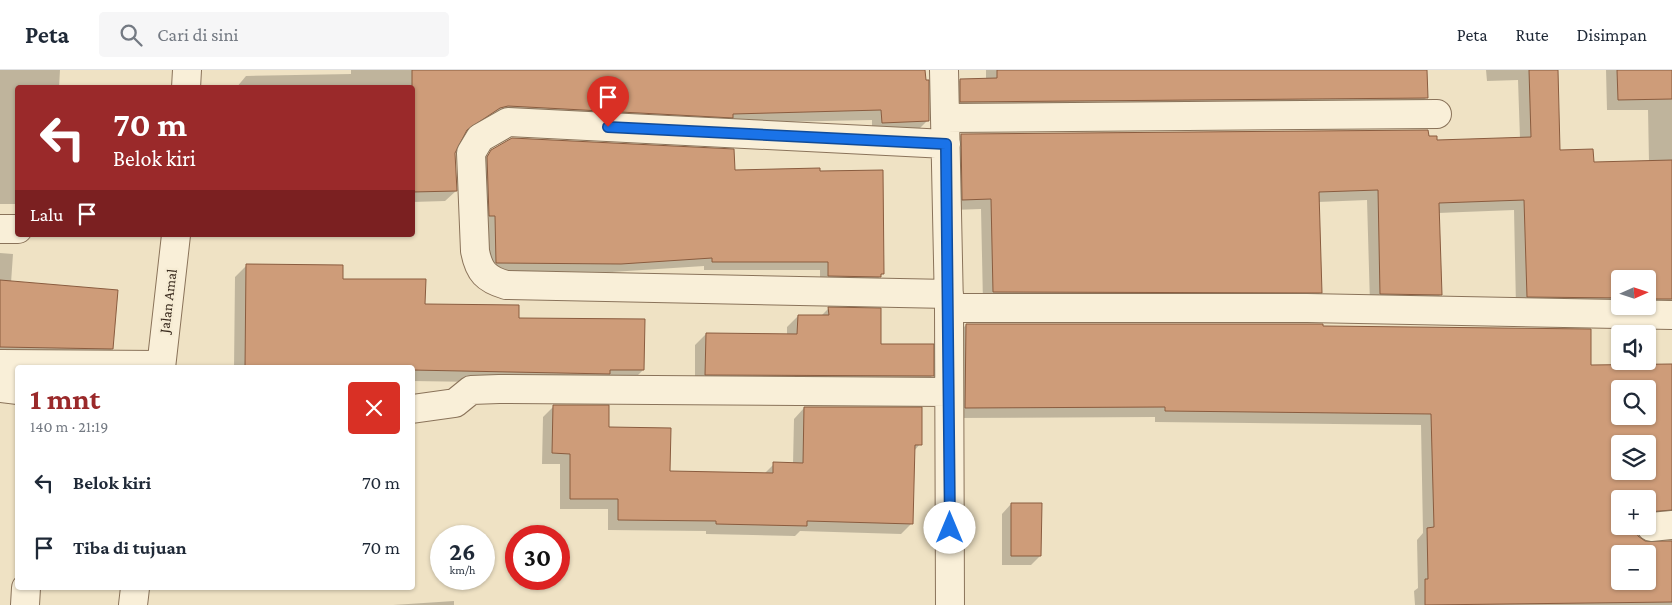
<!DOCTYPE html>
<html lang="id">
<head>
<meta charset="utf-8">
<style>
  body { margin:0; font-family:"Crimson Pro",serif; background:#f6f6f7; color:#1f2937; height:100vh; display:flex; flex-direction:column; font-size:19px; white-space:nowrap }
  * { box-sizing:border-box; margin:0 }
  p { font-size:16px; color:#747a83 }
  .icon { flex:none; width:28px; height:28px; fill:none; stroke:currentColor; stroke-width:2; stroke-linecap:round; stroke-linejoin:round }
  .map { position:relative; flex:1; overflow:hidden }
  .side { position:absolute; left:15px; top:295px; width:400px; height:225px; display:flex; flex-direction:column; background:#fff; border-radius:5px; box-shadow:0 1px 4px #0004 }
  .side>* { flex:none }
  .banner { position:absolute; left:15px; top:15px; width:400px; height:152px; border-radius:5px; box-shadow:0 1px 4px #0004; background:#9a292a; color:#fff; overflow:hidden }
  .needle { width:32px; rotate:87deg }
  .fabs { position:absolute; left:1611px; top:200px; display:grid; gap:10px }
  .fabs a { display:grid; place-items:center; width:45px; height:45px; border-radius:5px; background:#fff; box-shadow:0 1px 4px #0004; font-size:25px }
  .speed { position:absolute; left:430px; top:455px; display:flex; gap:10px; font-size:25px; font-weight:700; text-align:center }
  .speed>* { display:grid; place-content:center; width:65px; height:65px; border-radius:50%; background:#fff; box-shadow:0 1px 4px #0004; line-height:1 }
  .speed small { font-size:12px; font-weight:400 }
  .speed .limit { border:8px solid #d22; background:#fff; color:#111 }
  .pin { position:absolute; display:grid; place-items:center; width:42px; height:42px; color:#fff; margin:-51px -21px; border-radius:50% 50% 50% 0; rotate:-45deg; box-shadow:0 0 5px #0007 }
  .pin .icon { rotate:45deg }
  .me { position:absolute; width:55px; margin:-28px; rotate:0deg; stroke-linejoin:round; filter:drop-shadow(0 0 4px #0008) }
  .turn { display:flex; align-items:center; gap:18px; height:105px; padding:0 15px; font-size:22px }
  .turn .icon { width:65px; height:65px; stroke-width:2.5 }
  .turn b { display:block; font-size:35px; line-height:42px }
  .then { display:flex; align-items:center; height:48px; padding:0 15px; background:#0003; gap:10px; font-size:19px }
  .round { display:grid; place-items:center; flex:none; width:52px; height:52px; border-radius:5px; background:#f6f6f7 }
  .head { display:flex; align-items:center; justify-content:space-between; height:85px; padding:0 15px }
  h1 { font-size:30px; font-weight:700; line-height:38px; color:#9a292a }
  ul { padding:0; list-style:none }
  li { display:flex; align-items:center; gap:15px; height:65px; padding:0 15px }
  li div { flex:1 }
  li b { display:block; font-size:19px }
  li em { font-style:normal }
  header { display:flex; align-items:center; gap:30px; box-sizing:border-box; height:70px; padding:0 25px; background:#fff; border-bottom:1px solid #e0e1e3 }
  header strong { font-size:24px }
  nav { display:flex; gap:28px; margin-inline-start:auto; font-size:18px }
  .search { width:350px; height:45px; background:#f6f6f7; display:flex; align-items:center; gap:12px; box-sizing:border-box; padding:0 18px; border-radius:5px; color:#747a83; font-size:19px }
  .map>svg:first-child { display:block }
</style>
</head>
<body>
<header>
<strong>Peta</strong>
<div class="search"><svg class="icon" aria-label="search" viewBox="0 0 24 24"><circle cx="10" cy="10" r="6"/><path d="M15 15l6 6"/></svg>Cari di sini</div>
<nav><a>Peta</a><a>Rute</a><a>Disimpan</a></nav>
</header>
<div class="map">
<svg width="1672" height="535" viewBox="0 0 1672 535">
  <rect width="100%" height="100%" fill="#efe2c4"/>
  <path fill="#0003" fill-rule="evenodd" d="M0 0H60L59 18H18V134H0Z
    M351 0H924L928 50 918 60 872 63V50L726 53 489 48 463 65 454 83 456 121 445 131 412 132V18H236L246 6 351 4Z
    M986 0H1425L1426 28 1415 39 950 43 949 21 960 10H986Z
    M1486 0H1556L1559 81 1593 93 1649 92 1648 40H1607L1606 0H1672V241L1516 237 1514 140 1438 143 1441 224 1430 235 1370 234 1367 130 1318 132 1321 222 1310 233H983L981 139 952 140 951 76 961 65 1427 67 1436 71 1520 69 1518 10 1487 11ZM1620 209H1648V236H1620Z
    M492 81 734 102 882 204 872 215 820 214V200H704V196L612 202 488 201 483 89Z
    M0 183 13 184 11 213 112 279 99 291 0 290Z
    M247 195 341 210 424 235 518 249 643 300 631 312 543 313 412 311V298H234L235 207Z
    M829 238 879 275 932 306 921 317 695 315V275L706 264 787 265V257L798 246H821Z
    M966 255 1322 257 1590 297 1672 296V455L1648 452V429H1620V456L1644 473 1652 474 1672 470V535H1415L1414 521 1418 518 1417 470 1423 463 1421 355 1155 352V347L955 348V266ZM1620 319H1648V346H1620ZM1620 374H1648V401H1620ZM1620 484H1648V511H1620Z
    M554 336 608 358 669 402 764 404 774 394H793L794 349 804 338 920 374 914 381 912 453 901 464 800 461 795 466 706 464V461L608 460V439H560V394H542L543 347Z
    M1011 434 1040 486 1031 495H1002V444Z
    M454 531V535H393Z"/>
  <path fill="#ce9c79" stroke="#8a5c3f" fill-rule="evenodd" d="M412 0H925L926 10H929V51L882 53 881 40 733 44V48L508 36 500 38 467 60 455 83 457 121 412 122Z
    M997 0H1427L1428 28 960 32V9L997 8Z
    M1529 0H1558L1560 80 1593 79 1594 92 1672 90V229H1648V209H1620V228L1527 227 1524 130 1439 133 1442 225 1380 224 1378 120 1319 122 1322 223 993 222 991 129 962 130 961 64 1428 60 1429 66H1437V70L1531 67Z
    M1617 0H1672V29L1618 30Z
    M512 68 734 79 735 100 820 98V101L883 100 884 204H881V207L828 206V192H712V188L621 194 496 193 495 146H489L487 87 491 80Z
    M246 194 343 195V209H426L425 234 519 235V248L645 249 644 300H610V304L412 300V298H245Z
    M0 210 118 220 113 279 0 277Z
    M828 237 881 238V274H934V306L705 305 706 263 797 264 798 245H829Z
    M966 254H1323V256L1591 259V295L1672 294V440L1648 442V429H1620V456H1636L1638 466 1645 471H1672V532L1425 535V509H1428L1427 458 1434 457 1431 344 1165 341V337L965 338ZM1620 319H1648V346H1620ZM1620 374H1648V401H1620ZM1620 484H1648V511H1620Z
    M553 335H609V357L671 358 670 401 773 403V392L803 393 804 337H922V375H915L913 454 807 451V456L716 454V451L618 450V429H570V384L552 383Z
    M1011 433H1042L1041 486H1011Z"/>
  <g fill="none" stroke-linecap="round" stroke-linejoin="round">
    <g stroke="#8a735a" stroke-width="30">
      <path id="minor" d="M944 0 949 238 950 535
        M186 18 187 0
        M945 48 1437 44
        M946 74 508 52 480 68 471 83 475 181C479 202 486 209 506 215L949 224
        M0 159H18
        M949 238H1307L1672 245
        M0 294 161 295
        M161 298 176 165
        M0 318 18 320
        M412 339 455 333 471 320 499 319 949 322
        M1651 457 1672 455
        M25 535 26 518
        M133 535 135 518"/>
    </g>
    <use href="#minor" stroke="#f9efd8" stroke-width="28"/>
  </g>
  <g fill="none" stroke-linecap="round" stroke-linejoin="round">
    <g stroke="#114b97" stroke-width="12">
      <path id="route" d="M608 57 946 74 950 458"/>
    </g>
    <use href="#route" stroke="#1a73e8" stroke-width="9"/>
  </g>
  <g text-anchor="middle" stroke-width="5" stroke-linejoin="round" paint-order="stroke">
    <g font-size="15" fill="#3a2b1e" stroke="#f6ecd4">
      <text transform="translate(168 231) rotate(-83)" y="5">Jalan Amal</text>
    </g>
  </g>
</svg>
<div class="fabs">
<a><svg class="needle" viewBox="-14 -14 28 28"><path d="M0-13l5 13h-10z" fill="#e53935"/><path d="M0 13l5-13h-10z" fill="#747a83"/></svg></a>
<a><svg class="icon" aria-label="sound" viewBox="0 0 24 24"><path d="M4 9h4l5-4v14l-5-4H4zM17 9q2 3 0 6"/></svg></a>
<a><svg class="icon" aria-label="search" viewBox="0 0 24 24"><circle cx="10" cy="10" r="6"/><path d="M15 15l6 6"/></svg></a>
<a><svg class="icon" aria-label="layers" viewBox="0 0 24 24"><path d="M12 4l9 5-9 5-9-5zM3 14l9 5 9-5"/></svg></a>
<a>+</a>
<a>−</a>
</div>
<div class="speed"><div>26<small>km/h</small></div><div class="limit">30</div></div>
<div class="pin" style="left:608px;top:57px;background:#d93025"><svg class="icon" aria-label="arrive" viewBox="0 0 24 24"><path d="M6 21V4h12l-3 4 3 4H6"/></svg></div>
<svg class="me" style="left:950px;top:458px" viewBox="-20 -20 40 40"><circle r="19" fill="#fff"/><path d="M0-13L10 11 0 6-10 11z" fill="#1a73e8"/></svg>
<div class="banner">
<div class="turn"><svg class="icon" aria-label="left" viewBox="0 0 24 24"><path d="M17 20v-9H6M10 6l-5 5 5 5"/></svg><div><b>70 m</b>Belok kiri</div></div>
<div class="then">Lalu<svg class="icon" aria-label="arrive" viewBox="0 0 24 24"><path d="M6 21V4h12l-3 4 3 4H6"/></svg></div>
</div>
<section class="side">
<div class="head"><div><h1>1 mnt</h1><p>140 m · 21:19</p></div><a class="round" style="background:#d93025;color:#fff"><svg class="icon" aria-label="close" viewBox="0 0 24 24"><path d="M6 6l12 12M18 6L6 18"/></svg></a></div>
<ul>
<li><svg class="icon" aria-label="left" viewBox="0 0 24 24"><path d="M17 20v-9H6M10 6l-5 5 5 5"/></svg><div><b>Belok kiri</b></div><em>70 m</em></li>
<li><svg class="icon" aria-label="arrive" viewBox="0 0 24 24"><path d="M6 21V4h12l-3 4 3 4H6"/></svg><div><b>Tiba di tujuan</b></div><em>70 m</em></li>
</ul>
</section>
</div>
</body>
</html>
